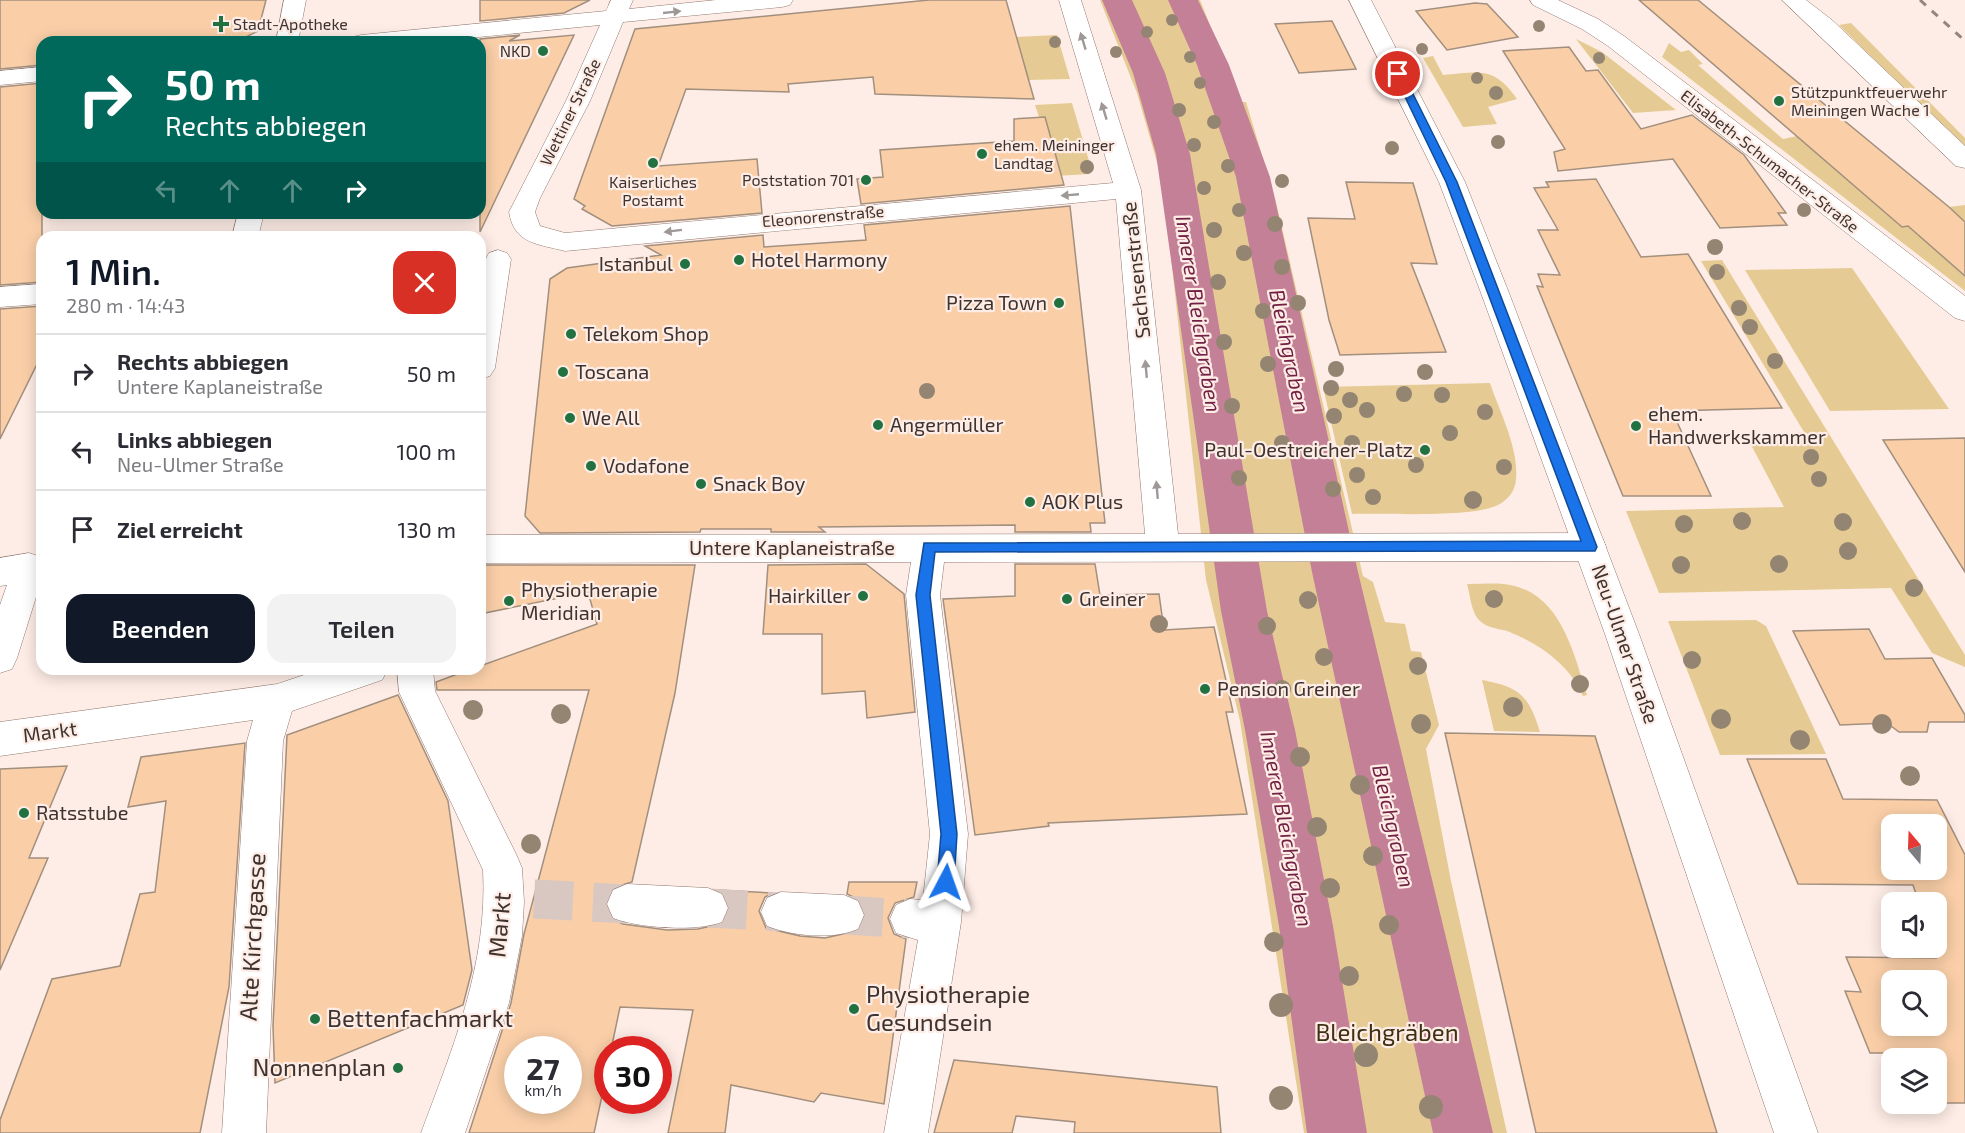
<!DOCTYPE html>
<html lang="de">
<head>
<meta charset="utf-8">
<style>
  body { margin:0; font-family:"Exo 2",sans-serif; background:#f2f2f3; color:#2b2b33; height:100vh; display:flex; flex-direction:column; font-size:22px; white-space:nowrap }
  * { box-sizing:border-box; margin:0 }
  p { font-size:20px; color:#7c7c81 }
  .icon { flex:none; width:33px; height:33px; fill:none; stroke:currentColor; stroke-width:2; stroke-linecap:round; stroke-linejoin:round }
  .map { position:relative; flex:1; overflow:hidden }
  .side { position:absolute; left:36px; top:231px; width:450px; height:444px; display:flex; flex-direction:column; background:#fff; border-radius:18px; box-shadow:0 3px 15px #0003 }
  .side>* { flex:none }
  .hud { position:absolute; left:36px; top:36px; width:450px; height:183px; border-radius:18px; box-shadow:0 3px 15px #0003; background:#00695c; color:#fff; overflow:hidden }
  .needle { width:39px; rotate:341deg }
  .fabs { position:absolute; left:1881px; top:814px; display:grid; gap:12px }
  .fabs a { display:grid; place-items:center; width:66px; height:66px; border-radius:12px; background:#fff; box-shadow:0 3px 15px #0003; font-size:30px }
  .speed { position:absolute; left:504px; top:1036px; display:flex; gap:12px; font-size:30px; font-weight:700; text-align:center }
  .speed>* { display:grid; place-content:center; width:78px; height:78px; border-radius:50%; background:#fff; box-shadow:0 3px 15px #0003; line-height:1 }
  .speed small { font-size:15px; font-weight:400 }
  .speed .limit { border:9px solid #d22; background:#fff; color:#111 }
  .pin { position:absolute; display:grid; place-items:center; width:51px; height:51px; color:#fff; margin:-26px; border:3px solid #fff; border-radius:50%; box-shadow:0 2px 6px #0007 }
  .me { position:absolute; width:66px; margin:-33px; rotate:4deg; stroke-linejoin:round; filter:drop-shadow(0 0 4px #0008) }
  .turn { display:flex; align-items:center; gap:21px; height:126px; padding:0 30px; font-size:27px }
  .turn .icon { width:78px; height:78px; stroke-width:2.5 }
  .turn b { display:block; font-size:42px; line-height:51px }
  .lanes { display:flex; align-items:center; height:57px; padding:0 30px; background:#0003; justify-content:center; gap:30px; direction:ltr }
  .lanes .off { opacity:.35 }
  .round { display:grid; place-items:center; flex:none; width:63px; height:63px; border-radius:18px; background:#f2f2f3 }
  .headline { display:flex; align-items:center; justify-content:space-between; height:102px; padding:0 30px }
  h1 { font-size:36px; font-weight:600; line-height:45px; color:#111827 }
  .primary-button { display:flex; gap:12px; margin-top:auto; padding:12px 30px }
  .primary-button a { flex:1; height:69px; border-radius:18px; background:#111827; color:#fff; font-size:24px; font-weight:600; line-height:69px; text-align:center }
  .primary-button a+a { background:#f2f2f3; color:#2b2b33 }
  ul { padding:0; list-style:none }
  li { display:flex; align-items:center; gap:18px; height:78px; padding:0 30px; border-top:2px solid #e1e1e2 }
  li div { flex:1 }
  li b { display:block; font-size:22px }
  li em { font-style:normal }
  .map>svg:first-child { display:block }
</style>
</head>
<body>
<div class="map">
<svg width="1965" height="1133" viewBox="0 0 1965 1133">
  <rect width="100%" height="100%" fill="#feede6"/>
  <path fill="#e5cb93" d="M1100 0H1200L1241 102H1246L1275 198 1363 576 1373 582 1385 622 1405 624 1411 651 1421 652 1439 725 1426 749 1451 881 1507 1133H1304L1240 721 1206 580 1163 183 1137 93Z
    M1851 23 1965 138V150L1839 25Z
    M1057 35 1070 79 1028 80 1016 37Z
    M1576 39 1602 52 1676 110 1633 113Z
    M1669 43 1681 52 1689 50 1703 64 1698 65 1783 139 1797 136 1902 227 1957 215 1949 207 1965 205V291L1662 57Z
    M1433 56 1443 75C1480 72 1494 66 1517 99L1488 107 1497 124 1463 127 1423 58Z
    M1072 103 1092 171 1089 174 1056 176 1058 164 1045 117H1039L1035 105Z
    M1722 260 1965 655V667L1932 653 1891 588 1659 593 1626 511 1784 507 1749 441H1789L1785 433 1804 432 1701 261Z
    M1852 268 1949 409 1830 411 1745 270Z
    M1490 383C1500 413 1519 448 1516 480 1515 491 1508 500 1498 505 1472 518 1386 513 1352 514L1323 387Z
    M1467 584C1479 584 1492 583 1504 584 1560 590 1573 651 1587 695L1583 696C1569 664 1538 643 1507 631 1496 628 1486 628 1478 619 1471 611 1470 594 1467 584Z
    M1756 620 1766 626 1826 754 1720 755 1668 621Z
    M1482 680C1520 687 1529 696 1540 732L1494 731Z"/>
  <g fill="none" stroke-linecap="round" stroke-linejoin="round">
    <path fill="#c38097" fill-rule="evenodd" d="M1102 0H1132L1165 73 1190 154 1267 611 1295 730 1333 926 1367 1133H1307L1279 926 1245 730 1221 611 1156 154 1133 73Z
      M1168 0H1198L1229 65 1270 177 1358 572 1493 1133H1433L1312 572 1236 177 1197 65Z"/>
  </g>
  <path fill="#facfa8" stroke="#a28f7e" stroke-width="1.5" fill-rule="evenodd" d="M0 0H266L258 31 244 38 202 42H42V65L0 69Z
    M480 0H590L564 13 480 21Z
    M929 0H1006L1034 99 875 94 873 77 788 84 789 92 686 89 658 166 757 159 762 213 612 226 582 209 585 206 574 199 635 29Z
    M1639 0H1698L1949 207 1965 222V276L1908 226 1902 227Z
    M1475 3 1487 4 1518 37 1447 50 1416 11Z
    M1332 21 1356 69 1299 73 1275 24Z
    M520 35 509 41 574 35 480 232V39Z
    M1569 47 1586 71 1598 70 1641 129 1692 115 1744 155 1786 213H1778L1787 225 1720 228 1673 159 1558 171 1554 152 1565 149 1503 51Z
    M42 83V282L0 285V87Z
    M1045 117 1064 185 861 204 857 179 883 177 880 150 1014 141V119Z
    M1596 179 1641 257 1688 254 1782 408 1672 411 1711 496H1623L1537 286 1543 287 1538 274 1560 275 1538 230H1558L1534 188 1549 187 1546 182Z
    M1346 182 1413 183 1437 264 1411 263 1446 352 1340 355 1329 320 1308 218 1355 219Z
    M1070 206 1105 523H1090L1091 532H1015V525L819 527 825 532H771V529H701L700 532 540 533 525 516 550 279 567 268 661 255 645 246 763 235 764 247 866 240 864 225Z
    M42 306V354L0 439V309Z
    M1965 438V572L1883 440Z
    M866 564 904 594 915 712 867 718 865 691 822 694V634H763L768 565Z
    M1015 564H1095L1100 595 1159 594 1164 630 1214 627 1233 712H1226L1247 814 1048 823 1049 826 975 835 943 599 1015 596Z
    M480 565H695L675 693 632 882 612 888 605 905 611 919 623 924 667 930 698 929 724 923 730 907 724 893 718 890 772 893 765 897 759 911 766 928 800 936 825 938 860 930 866 914 860 900 847 894 849 882H917L914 897 895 903 888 918 894 934 906 939 884 1104 821 1093 814 1102 731 1085 725 1133H668L693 1010 620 1007 611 1050H608V1068L594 1133H469L511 1003 524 934 589 690H437L436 682 471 669H480V666L597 624 588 592 480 614ZM518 1050H568V1101H518Z
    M1869 629 1885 659 1932 658 1965 715V722H1929L1927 732H1899L1887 723 1840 725 1793 631Z
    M398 695 448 801 472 970 463 1005 275 1083 273 1026 287 735Z
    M1445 733 1595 736 1717 1133H1536Z
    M245 743 229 987 200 1133H0V1120L52 979 120 966 140 894 155 892 166 801 128 807 141 757Z
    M1747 759H1826L1843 799 1937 800 1965 855V1103H1936V1059H1892V1072L1883 1053H1870L1845 991 1861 992 1846 957 1936 958 1933 948H1936V903H1919L1913 885 1798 884ZM1892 825H1936V870H1892ZM1892 981H1936V1026H1892Z
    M67 766 29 858H48L0 970V769Z
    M954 1060 1217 1087 1221 1133H1074L1075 1122 1016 1116 1012 1133H934Z"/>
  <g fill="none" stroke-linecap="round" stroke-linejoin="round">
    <path stroke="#d8c8c1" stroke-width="39" stroke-dasharray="39 20" stroke-linecap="butt" d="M534 899 627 904
      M708 908 781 912
      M844 915 910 919"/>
    <g stroke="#91786f" stroke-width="1">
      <path id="minor" d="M284 0H306L298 42H276Z
        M611 0H633L629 9 716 0H793L790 5 782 7 623 22 590 101 540 198 535 212 540 226 565 233 1113 183 1059 0H1081L1141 190 1178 534 1590 533 1602 537 1606 547 1602 557 1590 561 944 562 940 595 968 834 961 922 928 1133H884L918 940 896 933 890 919 896 905 910 899 923 900 930 834 906 595 911 562 480 563V535L1145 534 1116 199 565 251C538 244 514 244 509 212L566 101 600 25 428 42H350L353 37 361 35 606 11Z
        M1530 0H1558L1598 19 1624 36 1965 296V321L1955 318 1608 46 1582 29 1533 5Z
        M1782 0H1806L1832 20 1965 146V168L1956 166Z
        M42 67V81L0 85V71Z
        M238 213H264L258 237H232Z
        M498 250 507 253 511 259 495 368 490 376 480 379C480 346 472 280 489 253Z
        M42 284V304L0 307V287Z
        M29 553 41 557 42 578 17 658 12 669 0 673V605L7 585 0 586V558Z
        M322 669H388L382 680 292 711 283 741 266 1133H222L247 741 253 720 0 756V722L277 684Z
        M397 669H433L435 691 516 854 522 868 524 902 522 936 509 1003 465 1133H421C453 1047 488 964 483 870L399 692Z
        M627 884 708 888 722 894 728 908 722 922C697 932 638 928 613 918L607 904 613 890Z
        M781 892 844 895 858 901 864 915 858 929C833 940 792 936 767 926L761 912 767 898Z"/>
    </g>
    <g stroke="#91786f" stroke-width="1">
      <path id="major" d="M1349 0H1371L1465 182 1509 293 1639 634 1818 1133H1774L1605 634 1481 293 1439 182Z"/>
    </g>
    <use href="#minor" fill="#fff" fill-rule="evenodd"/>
    <use href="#major" fill="#fff" fill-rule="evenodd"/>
    <path stroke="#938580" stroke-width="3" stroke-dasharray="8 8" stroke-linecap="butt" d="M1920 0 1965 41"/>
  </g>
  <g fill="#948572">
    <circle cx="1172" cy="20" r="6"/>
    <circle cx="1539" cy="26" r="6"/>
    <circle cx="1147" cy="32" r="6"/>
    <circle cx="1055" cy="42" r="6"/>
    <circle cx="1422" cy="49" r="6"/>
    <circle cx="1116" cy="52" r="6"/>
    <circle cx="1190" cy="57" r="6"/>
    <circle cx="1599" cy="58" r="6"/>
    <circle cx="1477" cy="78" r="6"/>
    <circle cx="1200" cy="83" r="6"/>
    <circle cx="1496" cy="93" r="7"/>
    <circle cx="1179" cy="110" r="7"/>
    <circle cx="1214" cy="122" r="7"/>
    <circle cx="1498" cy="142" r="7"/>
    <circle cx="1194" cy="145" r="7"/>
    <circle cx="1392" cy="148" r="7"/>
    <circle cx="1228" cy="166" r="7"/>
    <circle cx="1087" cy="167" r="7"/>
    <circle cx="1282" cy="181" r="7"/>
    <circle cx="1204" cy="188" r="7"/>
    <circle cx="1239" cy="210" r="7"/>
    <circle cx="1804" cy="210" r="7"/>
    <circle cx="1275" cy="224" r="8"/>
    <circle cx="1214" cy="230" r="8"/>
    <circle cx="1715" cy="247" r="8"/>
    <circle cx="1244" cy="253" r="8"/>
    <circle cx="1282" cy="267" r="8"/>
    <circle cx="1717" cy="272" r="8"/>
    <circle cx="1218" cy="282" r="8"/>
    <circle cx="1298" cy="303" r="8"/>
    <circle cx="1739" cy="308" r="8"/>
    <circle cx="1263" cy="311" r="8"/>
    <circle cx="1750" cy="327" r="8"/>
    <circle cx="1224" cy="342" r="8"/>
    <circle cx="1775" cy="361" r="8"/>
    <circle cx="1268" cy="364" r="8"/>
    <circle cx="1336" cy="369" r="8"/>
    <circle cx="1425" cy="372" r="8"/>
    <circle cx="1331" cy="388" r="8"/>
    <circle cx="927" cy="391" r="8"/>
    <circle cx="1404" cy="394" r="8"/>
    <circle cx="1442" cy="395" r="8"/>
    <circle cx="1350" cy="400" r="8"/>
    <circle cx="1232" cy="406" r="8"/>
    <circle cx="1367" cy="410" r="8"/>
    <circle cx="1485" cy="412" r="8"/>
    <circle cx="1334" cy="416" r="8"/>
    <circle cx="1450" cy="433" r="8"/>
    <circle cx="1282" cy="443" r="8"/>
    <circle cx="1352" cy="443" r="8"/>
    <circle cx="1811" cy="457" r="8"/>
    <circle cx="1416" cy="465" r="8"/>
    <circle cx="1504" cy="467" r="8"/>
    <circle cx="1357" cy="475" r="8"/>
    <circle cx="1239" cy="478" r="8"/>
    <circle cx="1819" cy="479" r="8"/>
    <circle cx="1333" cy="489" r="8"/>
    <circle cx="1373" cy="497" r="8"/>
    <circle cx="1473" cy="500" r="9"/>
    <circle cx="1742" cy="521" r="9"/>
    <circle cx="1843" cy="522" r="9"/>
    <circle cx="1684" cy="524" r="9"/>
    <circle cx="1848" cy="551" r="9"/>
    <circle cx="1779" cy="564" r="9"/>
    <circle cx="1681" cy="565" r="9"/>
    <circle cx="1914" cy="588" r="9"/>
    <circle cx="1494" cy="599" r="9"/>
    <circle cx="1308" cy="600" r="9"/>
    <circle cx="1159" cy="624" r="9"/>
    <circle cx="1267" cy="626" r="9"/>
    <circle cx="1324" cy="657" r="9"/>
    <circle cx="1692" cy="660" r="9"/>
    <circle cx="1418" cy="666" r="9"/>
    <circle cx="1580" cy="684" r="9"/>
    <circle cx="1282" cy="689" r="9"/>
    <circle cx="1513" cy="707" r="10"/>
    <circle cx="473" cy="710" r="10"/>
    <circle cx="561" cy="714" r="10"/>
    <circle cx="1721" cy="719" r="10"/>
    <circle cx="1421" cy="724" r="10"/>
    <circle cx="1882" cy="724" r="10"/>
    <circle cx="1800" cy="740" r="10"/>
    <circle cx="1300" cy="757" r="10"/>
    <circle cx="1910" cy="776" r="10"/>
    <circle cx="1360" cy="785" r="10"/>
    <circle cx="1317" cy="827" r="10"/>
    <circle cx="531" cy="844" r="10"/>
    <circle cx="1373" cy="856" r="10"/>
    <circle cx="1330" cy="888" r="10"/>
    <circle cx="1389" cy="925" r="10"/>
    <circle cx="1274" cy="942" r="10"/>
    <circle cx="1349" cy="976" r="10"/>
    <circle cx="1281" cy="1005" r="12"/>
    <circle cx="1366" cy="1055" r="12"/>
    <circle cx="1281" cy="1098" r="12"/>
    <circle cx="1431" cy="1107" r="12"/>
  </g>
  <defs><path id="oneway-solid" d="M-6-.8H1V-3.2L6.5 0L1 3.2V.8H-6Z" transform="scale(1.5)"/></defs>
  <g fill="#9e9997">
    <use href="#oneway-solid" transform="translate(672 12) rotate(-6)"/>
    <use href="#oneway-solid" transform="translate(1083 41) rotate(-107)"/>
    <use href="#oneway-solid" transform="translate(1104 111) rotate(-107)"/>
    <use href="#oneway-solid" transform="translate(1070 195) rotate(175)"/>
    <use href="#oneway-solid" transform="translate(673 231) rotate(173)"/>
    <use href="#oneway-solid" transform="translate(1146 369) rotate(-95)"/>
    <use href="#oneway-solid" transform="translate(1157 490) rotate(-95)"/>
  </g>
  <path fill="#1a73e8" stroke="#114b97" stroke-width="1.5" d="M1398 71 1403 74 1457 182 1597 547 1595 551 935 552 930 595 957 834 954 882 951 887 946 890 940 887 937 882 941 834 916 595 924 543 1581 541 1446 182 1394 74Z"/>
  <g fill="#227141" stroke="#feede6" stroke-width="2">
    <path d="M218 15h6v6h6v6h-6v6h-6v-6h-6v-6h6z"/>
    <circle cx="543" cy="51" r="6"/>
    <circle cx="1779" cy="101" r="6"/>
    <circle cx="982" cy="154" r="6"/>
    <circle cx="653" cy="163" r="6"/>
    <circle cx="866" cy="180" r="6"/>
    <circle cx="739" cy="260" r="6"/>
    <circle cx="685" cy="264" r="6"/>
    <circle cx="1059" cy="303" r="6"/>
    <circle cx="571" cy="334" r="6"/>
    <circle cx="563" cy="372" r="6"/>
    <circle cx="570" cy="418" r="6"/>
    <circle cx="878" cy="425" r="6"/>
    <circle cx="1636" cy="426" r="6"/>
    <circle cx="1425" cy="450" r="6"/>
    <circle cx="591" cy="466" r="6"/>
    <circle cx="701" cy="484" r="6"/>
    <circle cx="1030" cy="502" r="6"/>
    <circle cx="863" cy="596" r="6"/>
    <circle cx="1067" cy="599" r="6"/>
    <circle cx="509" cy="601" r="6"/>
    <circle cx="1205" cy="689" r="6"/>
    <circle cx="24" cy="813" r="6"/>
    <circle cx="854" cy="1009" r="6"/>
    <circle cx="315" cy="1019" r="6"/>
    <circle cx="398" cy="1068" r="6"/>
  </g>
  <g text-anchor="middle" stroke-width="4.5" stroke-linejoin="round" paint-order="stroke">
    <g font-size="16" fill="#3e332f" stroke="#feede6" text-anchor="start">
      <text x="233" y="30">Stadt-Apotheke</text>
      <text x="531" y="57" text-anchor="end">NKD</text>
      <text x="1791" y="98">Stützpunktfeuerwehr<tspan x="1791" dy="18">Meiningen Wache 1</tspan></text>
      <text x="994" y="151">ehem. Meininger<tspan x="994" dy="18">Landtag</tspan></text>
      <text x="854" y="186" text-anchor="end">Poststation 701</text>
      <text x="653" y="188" text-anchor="middle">Kaiserliches<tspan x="653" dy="18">Postamt</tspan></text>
    </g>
    <g font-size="16" fill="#3e332f" stroke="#feede6">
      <text transform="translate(570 112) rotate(-64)" y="6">Wettiner Straße</text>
      <text transform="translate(1770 161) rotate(38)" y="6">Elisabeth-Schumacher-Straße</text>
      <text transform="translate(823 216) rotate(-5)" y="6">Eleonorenstraße</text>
    </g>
    <g font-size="20" fill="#3e332f" stroke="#feede6" text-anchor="start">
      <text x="751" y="267">Hotel Harmony</text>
      <text x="673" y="271" text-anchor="end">Istanbul</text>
      <text x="1047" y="310" text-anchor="end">Pizza Town</text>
      <text x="583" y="341">Telekom Shop</text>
      <text x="575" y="379">Toscana</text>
      <text x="1648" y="421">ehem.<tspan x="1648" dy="23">Handwerkskammer</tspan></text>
      <text x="582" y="425">We All</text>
      <text x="890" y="432">Angermüller</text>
      <text x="1413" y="457" text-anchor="end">Paul-Oestreicher-Platz</text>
      <text x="603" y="473">Vodafone</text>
      <text x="713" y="491">Snack Boy</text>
      <text x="1042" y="509">AOK Plus</text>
      <text x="521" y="597">Physiotherapie<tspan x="521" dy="23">Meridian</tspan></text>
      <text x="851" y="603" text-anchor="end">Hairkiller</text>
      <text x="1079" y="606">Greiner</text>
      <text x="1217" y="696">Pension Greiner</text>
      <text x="36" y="820">Ratsstube</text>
    </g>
    <g font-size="20" fill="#3e332f" stroke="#feede6">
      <text transform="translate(1136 270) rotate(-96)" y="7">Sachsenstraße</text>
      <text x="792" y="555">Untere Kaplaneistraße</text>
      <text transform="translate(1625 644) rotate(71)" y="7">Neu-Ulmer Straße</text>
      <text transform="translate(50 732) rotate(-8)" y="7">Markt</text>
    </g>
    <g font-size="21" font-style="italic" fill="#722144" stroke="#feede6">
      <text transform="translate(1198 314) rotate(81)" y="7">Innerer Bleichgraben</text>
      <text transform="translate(1289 351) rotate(78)" y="7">Bleichgraben</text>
      <text transform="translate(1393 826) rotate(77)" y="7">Bleichgraben</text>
      <text transform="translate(1286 829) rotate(79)" y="7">Innerer Bleichgraben</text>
    </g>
    <g font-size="24" fill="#3e332f" stroke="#feede6">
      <text transform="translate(500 925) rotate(-85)" y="8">Markt</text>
      <text transform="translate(253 937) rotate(-87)" y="8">Alte Kirchgasse</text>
    </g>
    <g font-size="24" fill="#3e332f" stroke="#feede6" text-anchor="start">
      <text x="866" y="1003">Physiotherapie<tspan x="866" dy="28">Gesundsein</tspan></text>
      <text x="327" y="1027">Bettenfachmarkt</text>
      <text x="386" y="1076" text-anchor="end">Nonnenplan</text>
    </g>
    <g font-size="24" fill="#3d3013" stroke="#feede6">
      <text x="1387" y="1041">Bleichgräben</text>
    </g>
  </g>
</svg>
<div class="fabs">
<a><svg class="needle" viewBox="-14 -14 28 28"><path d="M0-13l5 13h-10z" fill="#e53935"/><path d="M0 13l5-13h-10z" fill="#7c7c81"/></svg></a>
<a><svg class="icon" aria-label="sound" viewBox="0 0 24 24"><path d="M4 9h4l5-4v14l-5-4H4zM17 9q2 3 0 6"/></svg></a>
<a><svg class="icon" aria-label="search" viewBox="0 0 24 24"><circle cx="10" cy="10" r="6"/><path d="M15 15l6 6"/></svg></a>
<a><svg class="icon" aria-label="layers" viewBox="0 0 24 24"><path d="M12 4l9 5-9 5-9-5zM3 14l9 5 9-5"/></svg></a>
</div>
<div class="speed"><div>27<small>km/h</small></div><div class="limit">30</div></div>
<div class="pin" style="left:1398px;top:74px;background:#d93025"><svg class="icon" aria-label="arrive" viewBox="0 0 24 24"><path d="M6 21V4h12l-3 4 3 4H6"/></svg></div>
<svg class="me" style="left:946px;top:882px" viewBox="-20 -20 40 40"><path d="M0-17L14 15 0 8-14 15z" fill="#1a73e8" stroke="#fff" stroke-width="4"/></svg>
<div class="hud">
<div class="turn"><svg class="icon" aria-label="right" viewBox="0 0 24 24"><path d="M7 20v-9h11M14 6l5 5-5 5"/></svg><div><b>50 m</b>Rechts abbiegen</div></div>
<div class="lanes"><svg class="icon off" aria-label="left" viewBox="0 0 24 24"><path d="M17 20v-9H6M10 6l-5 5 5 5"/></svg><svg class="icon off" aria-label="ahead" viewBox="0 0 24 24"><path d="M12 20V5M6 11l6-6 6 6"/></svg><svg class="icon off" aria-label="ahead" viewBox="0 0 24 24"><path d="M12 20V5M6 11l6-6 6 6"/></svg><svg class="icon" aria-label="right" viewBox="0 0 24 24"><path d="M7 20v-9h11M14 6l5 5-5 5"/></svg></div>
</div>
<section class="side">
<div class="headline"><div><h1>1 Min.</h1><p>280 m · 14:43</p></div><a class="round" style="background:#d93025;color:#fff"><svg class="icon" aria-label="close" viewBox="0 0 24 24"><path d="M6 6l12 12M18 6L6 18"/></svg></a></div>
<ul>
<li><svg class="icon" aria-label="right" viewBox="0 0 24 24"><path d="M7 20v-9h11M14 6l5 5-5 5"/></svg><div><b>Rechts abbiegen</b><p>Untere Kaplaneistraße</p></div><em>50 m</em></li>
<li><svg class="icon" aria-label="left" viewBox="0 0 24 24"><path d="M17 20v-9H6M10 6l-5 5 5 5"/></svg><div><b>Links abbiegen</b><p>Neu-Ulmer Straße</p></div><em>100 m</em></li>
<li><svg class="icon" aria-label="arrive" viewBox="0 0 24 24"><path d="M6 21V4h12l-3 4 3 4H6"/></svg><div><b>Ziel erreicht</b></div><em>130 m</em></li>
</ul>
<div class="primary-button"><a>Beenden</a><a>Teilen</a></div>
</section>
</div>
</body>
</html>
